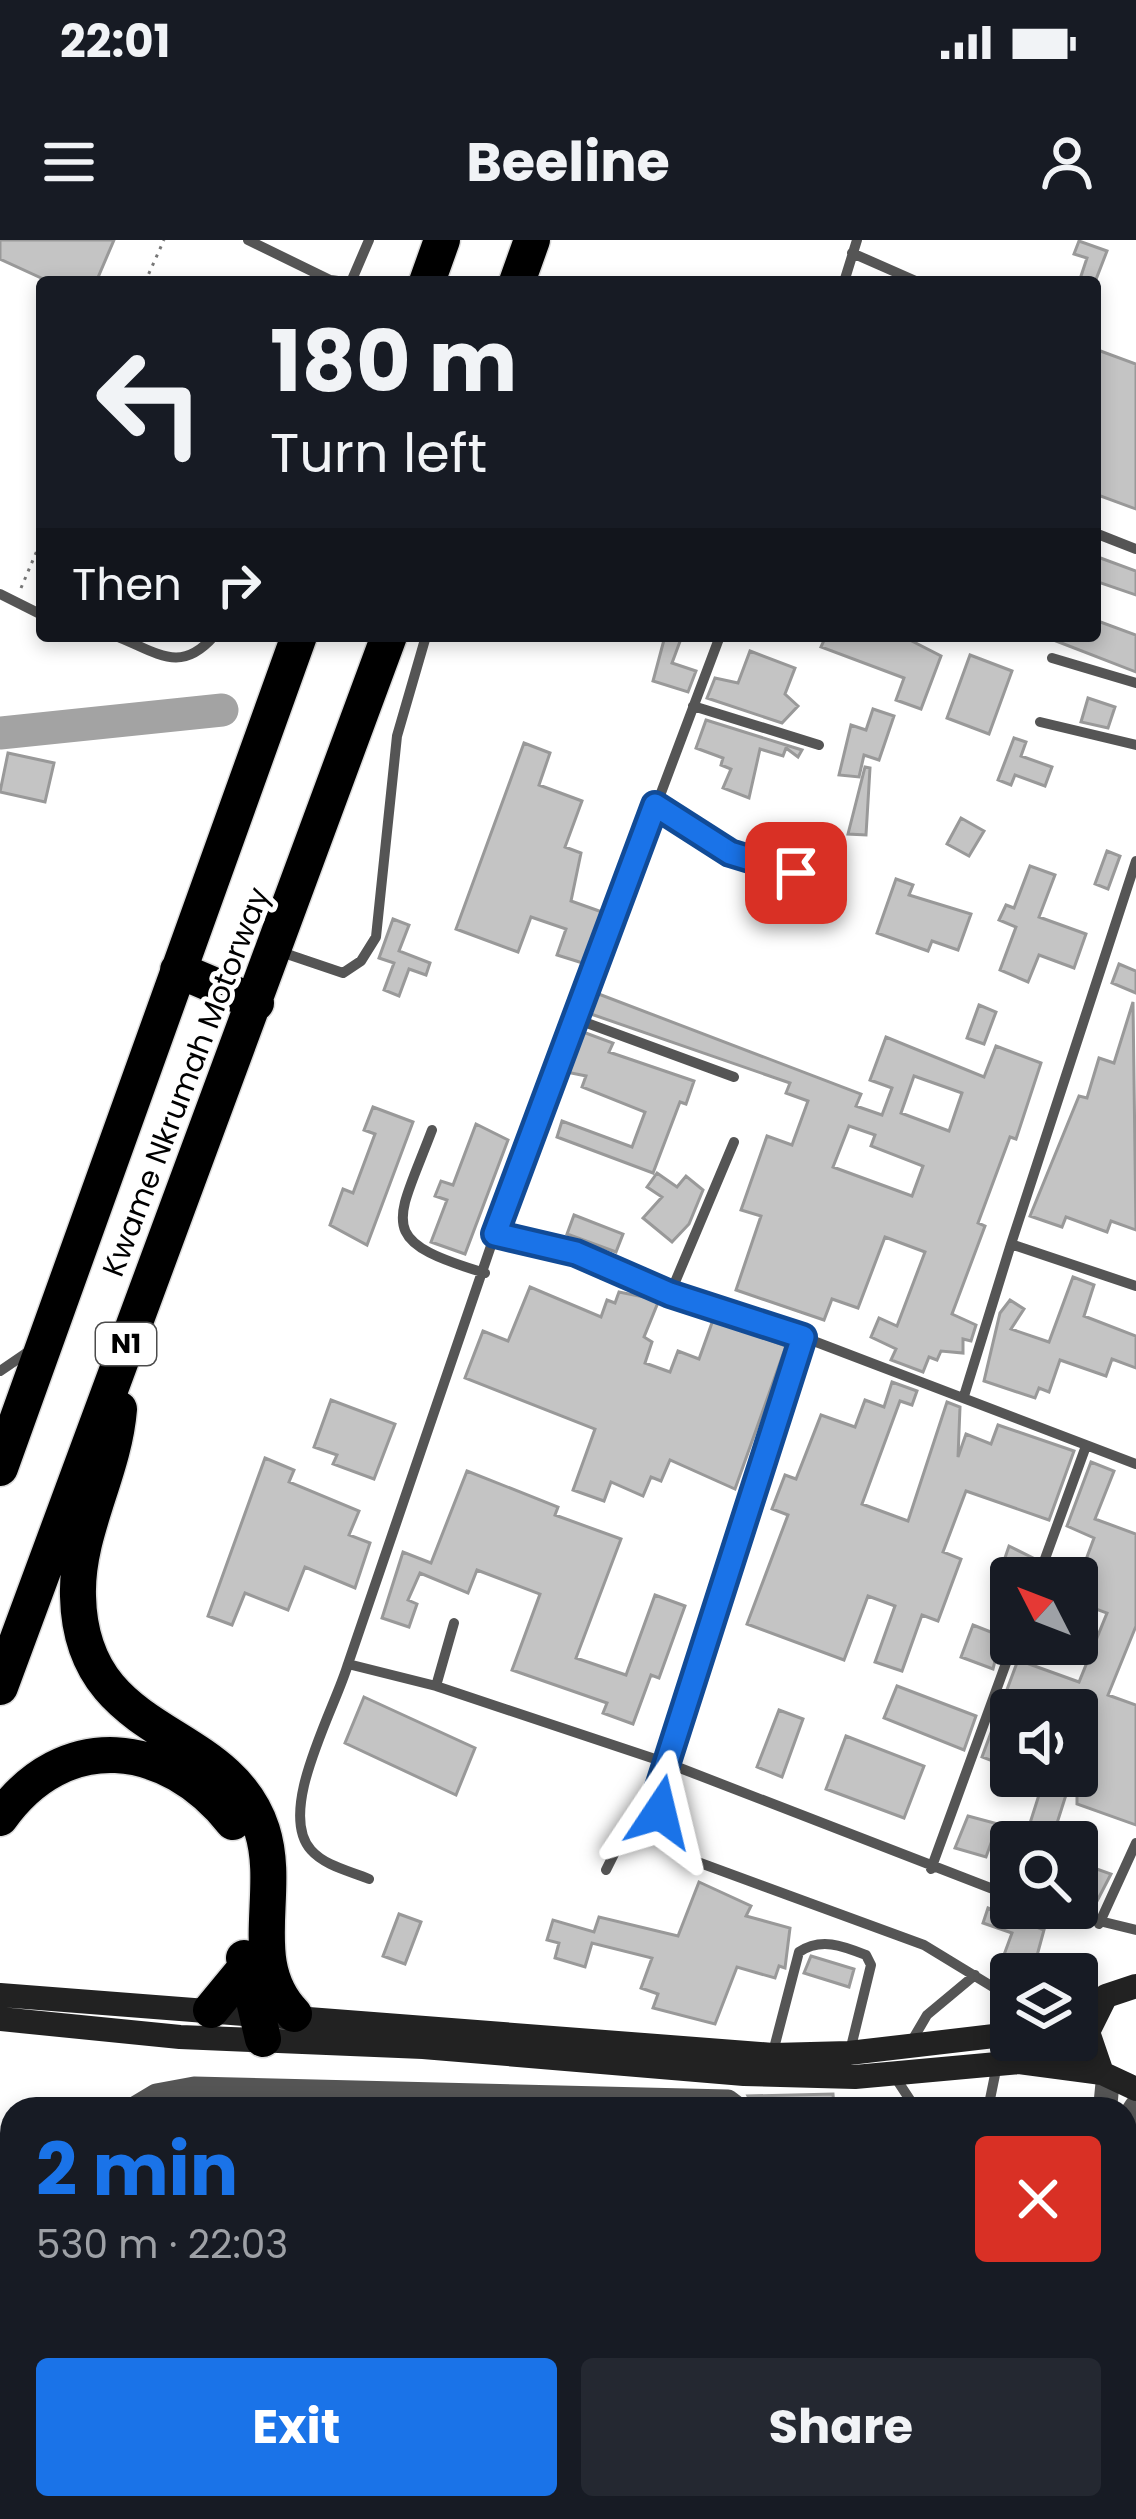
<!DOCTYPE html>
<html lang="en">
<head>
<meta charset="utf-8">
<style>
  body { margin:0; font-family:Poppins,sans-serif; background:#242831; color:#f1f3f6; height:100vh; display:flex; flex-direction:column; font-size:45px; white-space:nowrap }
  * { box-sizing:border-box; margin:0 }
  p { font-size:39px; color:#9ea1a6 }
  .icon { flex:none; width:66px; height:66px; fill:none; stroke:currentColor; stroke-width:2; stroke-linecap:round; stroke-linejoin:round }
  .map { position:relative; flex:1; overflow:hidden }
  .sheet { position:absolute; left:0px; top:1857px; width:1137px; height:423px; display:flex; flex-direction:column; background:#171b24; border-radius:36px 36px 0 0; box-shadow:0 6px 18px #0003 }
  .sheet>* { flex:none }
  .hud { position:absolute; left:36px; top:36px; width:1065px; height:366px; border-radius:12px; box-shadow:0 6px 18px #0003; background:#171b24; color:#f1f3f6; overflow:hidden }
  .needle { width:78px; rotate:312deg }
  .tools { position:absolute; left:990px; top:1317px; display:grid; gap:24px }
  .tools a { display:grid; place-items:center; width:108px; height:108px; border-radius:12px; background:#171b24; box-shadow:0 6px 18px #0003; font-size:60px }
  .pin { position:absolute; display:grid; place-items:center; width:102px; height:102px; color:#fff; margin:-51px; border-radius:24px; box-shadow:0 6px 18px #0006 }
  .me { position:absolute; width:132px; margin:-66px; rotate:10deg; stroke-linejoin:round; filter:drop-shadow(0 0 9px #0008) }
  .turn { display:flex; align-items:center; gap:42px; height:252px; padding:0 36px; font-size:54px }
  .turn .icon { width:156px; height:156px; stroke-width:2.5 }
  .turn b { display:block; font-size:84px; line-height:102px }
  .then { display:flex; align-items:center; height:114px; padding:0 36px; background:#0003; gap:24px; font-size:45px }
  .round { display:grid; place-items:center; flex:none; width:126px; height:126px; border-radius:12px; background:#242831 }
  .head { display:flex; align-items:center; justify-content:space-between; height:204px; padding:0 36px }
  h1 { font-size:72px; font-weight:700; line-height:90px; color:#1a73e8 }
  .cta { display:flex; gap:24px; margin-top:auto; padding:24px 36px }
  .cta a { flex:1; height:138px; border-radius:12px; background:#1a73e8; color:#fff; font-size:48px; font-weight:700; line-height:138px; text-align:center }
  .cta a+a { background:#242831; color:#f1f3f6 }
  .status { display:flex; justify-content:space-between; align-items:center; height:84px; padding:0 60px; background:#171b24; direction:ltr }
  .status svg { height:33px; fill:currentColor }
  header { display:flex; justify-content:space-between; align-items:center; height:156px; padding:0 36px; background:#171b24; font-size:54px; font-weight:700 }
  .map>svg:first-child { display:block }
</style>
</head>
<body>
<div class="status"><b>22:01</b><svg viewBox="0 0 49 12"><path d="M0 12V9h3v3zM5 12V6h3v6zM10 12V3h3v9zM15 12V0h3v12zM26 1h20v11H26zM47 4h2v5h-2z"/></svg></div>
<header><svg class="icon" aria-label="menu" viewBox="0 0 24 24"><path d="M4 6h16M4 12h16M4 18h16"/></svg>Beeline<svg class="icon" aria-label="person" viewBox="0 0 24 24"><circle cx="12" cy="8" r="4"/><path d="M4 21q1-7 8-7t8 7"/></svg></header>
<div class="map">
<svg width="1136" height="2279" viewBox="0 0 1136 2279">
  <rect width="100%" height="100%" fill="#fff"/>
  <g fill="none" stroke-linecap="round" stroke-linejoin="round">
    <path stroke="#a3a3a3" stroke-width="33" d="M0 493 222 470"/>
  </g>
  <path fill="#c4c4c4" stroke="#999" stroke-width="3" fill-rule="evenodd" d="M0 0H114L96 42H50L0 19Z
    M1079 1 1107 11 1095 42H1079L1087 18 1074 14Z
    M1095 109 1136 124V269L1095 254Z
    M1095 316 1136 331V355L1095 341Z
    M1095 380 1136 395V432L1051 399 1095 396Z
    M665 396H682L672 423 696 431 688 452 653 441Z
    M826 396H902L941 416 921 469 896 460 904 438 821 407Z
    M750 411 795 428 785 454 798 466 782 483 707 458 715 438 738 443Z
    M970 415 1012 431 989 494 947 478Z
    M1088 458 1115 467 1108 488 1081 482Z
    M873 469 894 476 879 520 864 515 859 537 839 535 851 485 866 490Z
    M706 480 802 510 798 517 786 508 783 516 760 509 749 558 723 548 731 529 721 525 723 518 696 508Z
    M1014 498 1026 502 1021 516 1052 527 1045 546 1015 535 1011 545 998 540Z
    M524 503 550 513 539 545 582 561 565 607 581 613 571 661 602 672 586 724 557 715 566 689 531 677 518 712 456 689Z
    M8 513 54 523 45 562 0 552Z
    M865 527 870 528 866 595 848 594Z
    M961 578 984 591 969 616 947 604Z
    M1107 611 1120 616 1108 649 1095 644Z
    M1030 626 1055 635 1039 677 1086 694 1074 728 1039 715 1028 742 1000 730 1016 687 999 680 1006 665 1014 668Z
    M896 639 913 645 909 655 971 674 958 710 932 701 928 711 877 693Z
    M393 679 409 685 399 711 430 723 426 735 409 729 399 756 384 750 394 723 379 718Z
    M1119 724 1136 731V753L1112 743Z
    M596 753 861 854 856 866 882 875 892 848 870 840 886 797 984 837 996 806 1041 823 1016 899 1010 897 978 983 985 986 952 1074 976 1085 971 1101 963 1099V1113L941 1111 937 1120 929 1117 923 1132 891 1120 896 1109 871 1097 879 1078 897 1086 925 1012 885 997 858 1068 832 1059 824 1080 736 1050 761 976 741 970 767 896 792 905 808 861 786 853 790 843 588 773ZM914 836 962 853 949 891 901 873ZM849 886 875 895 871 906 923 926 912 956 833 927Z
    M1133 762 1136 990 1111 981 1107 992 1066 977 1062 987 1030 976 1079 856 1087 858 1099 818 1114 823Z
    M979 765 996 772 984 804 967 798Z
    M583 792 613 803 609 812 694 841 686 864 680 862 653 933 557 897 562 881 632 907 645 872 582 847 586 836 566 832Z
    M373 867 413 882 367 1005 330 985 343 949 353 953 375 894 364 890Z
    M476 884 508 900 465 1014 431 1002 447 960 435 956 441 941 453 945Z
    M657 933 677 947 686 936 703 950 689 984 672 1002 643 978 662 957 647 947Z
    M574 975 623 994 616 1012 567 994Z
    M1073 1037 1094 1045 1084 1076 1136 1096V1128L1112 1119 1106 1136 1060 1120 1049 1152 1039 1148 1035 1158 984 1141 1000 1073 1010 1060 1024 1069 1011 1089 1049 1102Z
    M530 1047 601 1077 607 1060 615 1063 619 1052 659 1060 644 1097 652 1102 645 1123 670 1132 678 1111 699 1119 713 1080 786 1106 735 1249 670 1220 661 1241 651 1237 643 1256 611 1242 604 1261 573 1250 595 1189 465 1138 483 1091 508 1101Z
    M892 1142 917 1151 912 1165 900 1161 862 1264 908 1281 947 1162 960 1167 958 1217 966 1194 991 1204 998 1185 1074 1211 1049 1280 966 1251 943 1312 961 1319 938 1381 922 1375 902 1431 875 1422 895 1366 868 1356 844 1420 747 1384 788 1275 772 1269 785 1235 796 1239 821 1175 855 1187 865 1160 884 1167Z
    M331 1160 395 1184 374 1239 333 1224 337 1215 314 1207Z
    M265 1218 294 1230 289 1242 359 1271 349 1295 370 1303 355 1348 305 1327 288 1370 245 1353 232 1385 208 1376Z
    M1091 1222 1114 1231 1095 1279 1136 1294V1386L1108 1455 1136 1465V1585L1077 1564V1470H1011V1528L982 1517 1018 1420 1079 1442 1107 1373 1077 1362V1344L1094 1298 1067 1286Z
    M467 1231 558 1267 555 1275 621 1299 576 1418 626 1435 655 1355 685 1366 659 1438 651 1435 633 1484 603 1473 607 1463 512 1430 540 1354 477 1330 468 1353 420 1333 408 1360 417 1364 409 1387 382 1378 403 1312 431 1323Z
    M1009 1306 1033 1318 1026 1338H1011V1356L994 1350Z
    M973 1385 1001 1396 993 1429 961 1417Z
    M897 1446 976 1476 964 1510 884 1478Z
    M364 1457 475 1508 456 1555 345 1503Z
    M779 1470 803 1479 782 1537 757 1527Z
    M846 1496 924 1526 904 1578 826 1549Z
    M1045 1536H1072L1051 1602H1024Z
    M968 1576 998 1584 986 1617 955 1608Z
    M1077 1622 1111 1634 1094 1667 1077 1661Z
    M699 1642 751 1666 746 1676 790 1688 785 1728 779 1726 775 1738 737 1727 715 1784 653 1768 658 1754 641 1748 652 1718 592 1703 585 1727 555 1718 559 1703 547 1700 553 1680 594 1692 599 1677 678 1696Z
    M988 1668 1044 1690 1032 1734H997L1012 1693 983 1683Z
    M399 1674 421 1682 405 1724 383 1716Z
    M811 1716 854 1729 849 1747 804 1733Z
    M833 1854 834 1869H755L748 1856Z"/>
  <g fill="none" stroke-linecap="round" stroke-linejoin="round">
    <g stroke="#dbdbdb" stroke-width="39">
      <path id="motorway" d="M427 42 442 0
        M517 42 532 0
        M178 730 256 763
        M119 1169C114 1233 76 1292 78 1356 81 1503 227 1482 262 1590 282 1653 244 1723 294 1774
        M0 1228 299 396
        M0 1447 389 396
        M0 1578C64 1488 167 1499 233 1582
        M244 1718 263 1799
        M211 1770 244 1730"/>
    </g>
    <path stroke="#777" stroke-width="3" stroke-dasharray="3 6" stroke-linecap="butt" d="M145 42 164 0
      M21 348 42 299"/>
    <path stroke="#555" stroke-width="10" d="M248 0 330 40 346 42
      M852 13 918 42
      M351 42 369 0
      M844 42 857 0
      M1095 293 1136 309
      M0 354 42 375
      M116 396C157 412 180 435 214 396
      M1052 418 1136 443
      M693 466 819 505
      M1040 482 1136 505
      M655 565 730 613 834 642
      M278 711 343 733 361 721 376 697 397 496 426 396
      M576 779 734 837
      M432 890C396 985 374 1000 485 1033
      M495 994 720 396
      M1011 1004 1136 621
      M670 1054 734 902
      M803 1097 1136 1224
      M0 1131 28 1112
      M964 1156 1011 1004 1136 1046
      M1038 1338 1086 1206
      M348 1424C335 1469 276 1571 311 1610 325 1626 350 1631 369 1639
      M436 1446 454 1383
      M931 1629 1013 1404
      M606 1630 634 1574 659 1550
      M1011 1656 667 1523 436 1446 348 1424 495 994 576 1013 670 1054 803 1097 667 1523C656 1560 657 1589 684 1617L924 1705 1011 1758
      M1046 1668 1136 1690
      M1099 1684 1136 1603
      M910 1804 927 1775 975 1735
      M773 1812 799 1712C821 1697 843 1706 866 1715L871 1725 850 1811
      M895 1837 916 1869
      M988 1869 997 1825
      M0 2180 12 2169"/>
    <path stroke="#555" stroke-width="21" d="M131 1869 156 1854 194 1847 728 1860 740 1869
      M0 2047 12 2030
      M0 2084 12 2091"/>
    <path stroke="#555" stroke-width="24" d="M1105 1869 1108 1838
      M1125 1884 1136 1867
      M904 2279 906 2268"/>
    <path stroke="#222" stroke-width="24" d="M1136 1746 1106 1756 1088 1792 1102 1833 1136 1849
      M0 1755 773 1815 849 1813 1011 1794
      M0 1779 180 1797 423 1807 744 1834 855 1837 1019 1822 1102 1833"/>
    <use href="#motorway" stroke="#000" stroke-width="36"/>
  </g>
  <g fill="none" stroke-linecap="round" stroke-linejoin="round">
    <g stroke="#114b97" stroke-width="30">
      <path id="route" d="M660 1572 658 1550 803 1097 670 1054 576 1013 495 994 655 565 730 613 796 633"/>
    </g>
    <use href="#route" stroke="#1a73e8" stroke-width="21"/>
  </g>
  <g text-anchor="middle" stroke-width="10" stroke-linejoin="round" paint-order="stroke">
    <rect fill="#fff" stroke="#4c4c4c" stroke-width="3" x="96" y="1083" width="60" height="42" rx="9"/>
    <g font-size="27" font-weight="bold" fill="#000">
      <text x="126" y="1113">N1</text>
    </g>
    <g font-size="30" fill="#000" stroke="#fff">
      <text transform="translate(186 842) rotate(-69)" y="10">Kwame Nkrumah Motorway</text>
    </g>
  </g>
</svg>
<div class="tools">
<a><svg class="needle" viewBox="-14 -14 28 28"><path d="M0-13l5 13h-10z" fill="#e53935"/><path d="M0 13l5-13h-10z" fill="#9ea1a6"/></svg></a>
<a><svg class="icon" aria-label="sound" viewBox="0 0 24 24"><path d="M4 9h4l5-4v14l-5-4H4zM17 9q2 3 0 6"/></svg></a>
<a><svg class="icon" aria-label="search" viewBox="0 0 24 24"><circle cx="10" cy="10" r="6"/><path d="M15 15l6 6"/></svg></a>
<a><svg class="icon" aria-label="layers" viewBox="0 0 24 24"><path d="M12 4l9 5-9 5-9-5zM3 14l9 5 9-5"/></svg></a>
</div>
<div class="pin" style="left:796px;top:633px;background:#d93025"><svg class="icon" aria-label="arrive" viewBox="0 0 24 24"><path d="M6 21V4h12l-3 4 3 4H6"/></svg></div>
<svg class="me" style="left:660px;top:1572px" viewBox="-20 -20 40 40"><path d="M0-17L14 15 0 8-14 15z" fill="#1a73e8" stroke="#fff" stroke-width="4"/></svg>
<div class="hud">
<div class="turn"><svg class="icon" aria-label="left" viewBox="0 0 24 24"><path d="M17 20v-9H6M10 6l-5 5 5 5"/></svg><div><b>180 m</b>Turn left</div></div>
<div class="then">Then<svg class="icon" aria-label="right" viewBox="0 0 24 24"><path d="M7 20v-9h11M14 6l5 5-5 5"/></svg></div>
</div>
<section class="sheet">
<div class="head"><div><h1>2 min</h1><p>530 m · 22:03</p></div><a class="round" style="background:#d93025;color:#fff"><svg class="icon" aria-label="close" viewBox="0 0 24 24"><path d="M6 6l12 12M18 6L6 18"/></svg></a></div>
<div class="cta"><a>Exit</a><a>Share</a></div>
</section>
</div>
</body>
</html>
